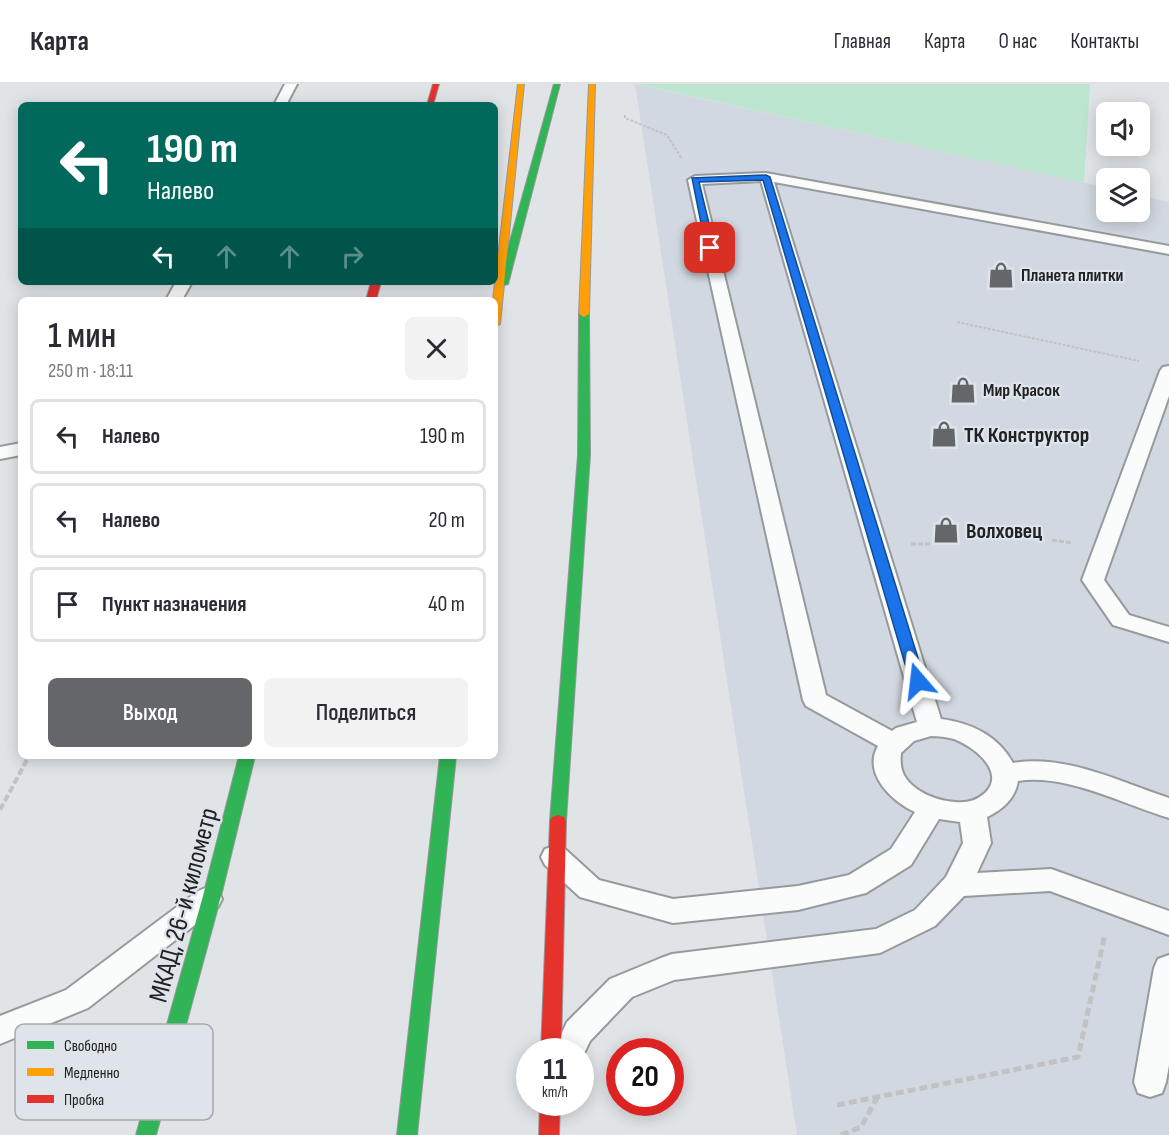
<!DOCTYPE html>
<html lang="ru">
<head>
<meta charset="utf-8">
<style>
  body { margin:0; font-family:"Sofia Sans Condensed",sans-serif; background:#f2f2f3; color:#2b2b33; height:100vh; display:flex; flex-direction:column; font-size:22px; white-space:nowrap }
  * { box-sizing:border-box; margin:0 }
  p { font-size:20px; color:#7c7c81 }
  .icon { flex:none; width:33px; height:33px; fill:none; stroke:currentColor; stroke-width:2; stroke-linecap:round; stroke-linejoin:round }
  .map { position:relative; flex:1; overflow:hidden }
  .sheet { position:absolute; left:18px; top:213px; width:480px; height:462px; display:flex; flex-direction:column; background:#fff; border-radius:9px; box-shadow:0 3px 15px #0003 }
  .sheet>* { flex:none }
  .guide { position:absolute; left:18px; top:18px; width:480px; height:183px; border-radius:9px; box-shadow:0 3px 15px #0003; background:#00695c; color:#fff; overflow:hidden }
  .fabs { position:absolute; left:1096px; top:18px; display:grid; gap:12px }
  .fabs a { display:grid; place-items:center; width:54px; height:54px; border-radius:9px; background:#fff; box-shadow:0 3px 15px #0003; font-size:30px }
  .speed { position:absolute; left:516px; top:954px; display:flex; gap:12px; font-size:30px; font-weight:700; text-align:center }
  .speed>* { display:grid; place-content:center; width:78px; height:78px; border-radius:50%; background:#fff; box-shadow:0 3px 15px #0003; line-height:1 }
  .speed small { font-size:15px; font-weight:400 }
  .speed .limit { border:9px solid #d22; background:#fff; color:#111 }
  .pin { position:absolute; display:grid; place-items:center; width:51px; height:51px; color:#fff; margin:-26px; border-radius:12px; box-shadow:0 3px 9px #0006 }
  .me { position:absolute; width:66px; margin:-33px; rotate:343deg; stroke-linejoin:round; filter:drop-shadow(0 0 4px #0008) }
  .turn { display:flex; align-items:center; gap:21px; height:126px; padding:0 30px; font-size:27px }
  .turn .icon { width:78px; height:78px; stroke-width:2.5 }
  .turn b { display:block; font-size:42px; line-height:51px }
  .lanes { display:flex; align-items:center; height:57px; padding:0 30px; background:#0003; justify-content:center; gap:30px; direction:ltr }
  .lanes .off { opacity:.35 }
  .round { display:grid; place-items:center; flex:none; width:63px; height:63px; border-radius:9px; background:#f2f2f3 }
  .summary { display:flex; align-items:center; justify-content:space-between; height:102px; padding:0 30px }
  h1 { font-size:36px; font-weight:600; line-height:45px }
  .cta { display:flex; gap:12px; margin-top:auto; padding:12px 30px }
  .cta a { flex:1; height:69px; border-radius:9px; background:#646669; color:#fff; font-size:24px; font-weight:600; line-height:69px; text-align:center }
  .cta a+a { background:#f2f2f3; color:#2b2b33 }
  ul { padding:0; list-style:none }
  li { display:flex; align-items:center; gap:18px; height:75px; margin:0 12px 9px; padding:0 18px; border:3px solid #e1e1e2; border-radius:9px }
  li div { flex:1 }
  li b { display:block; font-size:22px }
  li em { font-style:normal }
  header { display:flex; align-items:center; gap:36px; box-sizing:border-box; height:84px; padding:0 30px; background:#fff; border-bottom:2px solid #e1e1e2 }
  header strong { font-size:28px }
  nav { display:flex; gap:33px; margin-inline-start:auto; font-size:21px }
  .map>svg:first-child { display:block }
</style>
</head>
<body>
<header>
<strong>Карта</strong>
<nav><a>Главная</a><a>Карта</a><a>О нас</a><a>Контакты</a></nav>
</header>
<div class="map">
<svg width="1169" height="1051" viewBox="0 0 1169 1051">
  <rect width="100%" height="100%" fill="#e1e4e7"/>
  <path fill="#d2d8e1" d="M635 0 1107 104V128H1140V112L1169 118V1051H797Z"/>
  <path fill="#bce6cf" d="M637 0H1090L1084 99Z"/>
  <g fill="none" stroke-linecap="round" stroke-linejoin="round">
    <g stroke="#979a9c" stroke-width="4">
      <path id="lane" d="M285 0H297L286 21H274Z
        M766 89 1169 162V170L774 98 941 635C972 639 998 652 1013 679 1066 670 1120 698 1169 714V734C1123 720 1065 689 1018 697 1015 715 1002 726 987 733L991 759 977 789 1051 785 1169 827V851L1050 807 964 812 935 842 880 869 674 896 632 913 590 957 580 978V968H553L567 938 610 895 661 874 672 870 876 845 915 826 946 793 963 759 960 738 939 735 911 781 866 809 798 826 673 839 580 813 545 781 541 773 545 765 555 762 565 765 599 796 673 815 798 802 849 791 891 765 915 728C893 718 862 690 878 662L806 622 803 616 688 96 695 92ZM761 97 917 638 896 644 892 647 826 611 702 100ZM931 652C938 652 947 653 954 655 973 662 1007 688 985 709 976 717 967 719 955 718 943 717 931 714 920 707 905 697 899 688 901 669L914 657Z
        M176 198H192L182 216H166Z
        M1169 282V312L1104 496 1129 531 1169 543V558L1113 541 1082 496 1160 287 1163 283Z
        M21 359V371L0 375V363Z
        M208 803 218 807 222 815 218 823 88 924 0 960V932L66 906 198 807Z
        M1169 871V981L1166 998 1162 1009 1150 1013 1138 1009 1134 998 1154 884 1158 875Z"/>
    </g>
    <g stroke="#979a9c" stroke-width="2">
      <path id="fast" d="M554 0H560L508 200 500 202 498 200Z
        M584 227 589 230 590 371 566 737 564 741 558 743 552 741 550 737 578 371 579 230Z
        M239 672H255L221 812 156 1051H136L203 812Z
        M440 672H456L417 1051H397Z"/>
    </g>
    <g stroke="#979a9c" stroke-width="2">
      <path id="slow" d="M518 0H524L500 240 495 243V216H493Z
        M589 0H595L589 230 584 233 579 230Z"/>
    </g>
    <g stroke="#979a9c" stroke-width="2">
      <path id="jam" d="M433 0H439L433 21H427Z
        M371 198H381L376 216H366Z
        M558 731 564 733 566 737 561 968H541L550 737 552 733Z
        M540 1018H560L559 1051H539Z"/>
    </g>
    <path stroke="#c1c2c3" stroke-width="2" stroke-dasharray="3 1.5" stroke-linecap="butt" d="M625 31V34L667 51 682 75
      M957 238 1139 277"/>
    <path stroke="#c1c2c3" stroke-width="3" stroke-dasharray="5 2" stroke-linecap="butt" d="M1052 456 1072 459
      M911 460H930"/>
    <path stroke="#c1c2c3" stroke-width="4" stroke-dasharray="7 3" stroke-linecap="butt" d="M0 726 29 672"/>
    <path stroke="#c1c2c3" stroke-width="5" stroke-dasharray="8 4" stroke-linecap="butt" d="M837 1021 1078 973 1105 850
      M841 1051 861 1043 877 1014"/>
    <use href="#lane" fill="#fafbfb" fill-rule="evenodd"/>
    <use href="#fast" fill="#30b455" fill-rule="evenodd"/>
    <use href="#slow" fill="#ff9f0a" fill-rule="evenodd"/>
    <use href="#jam" fill="#e5322d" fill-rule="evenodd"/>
  </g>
  <path fill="#1a73e8" stroke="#114b97" stroke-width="1.5" d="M766 91 770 93 925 597 923 601 918 602 910 597 763 96 699 98 715 164 710 166 706 164 692 94Z"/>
  <defs>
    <g id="shop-bare" transform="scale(2.07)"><path d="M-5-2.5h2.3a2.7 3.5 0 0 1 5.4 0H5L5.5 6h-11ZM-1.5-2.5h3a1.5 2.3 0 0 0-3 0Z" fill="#646669" stroke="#dee4ea" stroke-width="2.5" paint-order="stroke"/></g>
  </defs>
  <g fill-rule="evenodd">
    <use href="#shop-bare" x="1001" y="191"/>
    <use href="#shop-bare" x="963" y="306"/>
    <use href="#shop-bare" x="944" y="350"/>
    <use href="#shop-bare" x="946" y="446"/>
  </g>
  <g text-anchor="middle" stroke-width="4.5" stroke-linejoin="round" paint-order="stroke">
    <g font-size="18" font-weight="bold" fill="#202225" stroke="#dee4ea" text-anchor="start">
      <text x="1021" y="197">Планета плитки</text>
      <text x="983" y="312">Мир Красок</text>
    </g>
    <g font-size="22" font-weight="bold" fill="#202225" stroke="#dee4ea" text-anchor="start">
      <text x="964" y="358">ТК Конструктор</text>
      <text x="966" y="454">Волховец</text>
    </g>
    <g font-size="27" fill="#202225" stroke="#dee4ea">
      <text transform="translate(183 821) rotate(-75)" y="9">МКАД, 26-й километр</text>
    </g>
  </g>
  <rect x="15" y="940" width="198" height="96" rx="9" fill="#dee4ea" stroke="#a5aaaf" stroke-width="1.5"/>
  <rect x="27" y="957" width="27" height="8" fill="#30b455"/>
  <rect x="27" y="984" width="27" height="8" fill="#ff9f0a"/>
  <rect x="27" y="1011" width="27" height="8" fill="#e5322d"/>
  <g font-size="16" fill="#202225">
    <text x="64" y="967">Свободно</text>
    <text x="64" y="994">Медленно</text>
    <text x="64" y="1021">Пробка</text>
  </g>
</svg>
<div class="fabs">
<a><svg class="icon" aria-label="sound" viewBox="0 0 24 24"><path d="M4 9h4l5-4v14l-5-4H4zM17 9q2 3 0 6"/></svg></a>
<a><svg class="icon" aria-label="layers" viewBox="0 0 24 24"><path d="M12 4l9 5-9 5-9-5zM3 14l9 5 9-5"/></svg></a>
</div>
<div class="speed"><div>11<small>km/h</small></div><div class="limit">20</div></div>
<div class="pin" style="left:710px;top:164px;background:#d93025"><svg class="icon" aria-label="arrive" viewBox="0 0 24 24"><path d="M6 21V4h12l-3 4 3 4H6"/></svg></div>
<svg class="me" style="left:918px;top:597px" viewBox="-20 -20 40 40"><path d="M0-17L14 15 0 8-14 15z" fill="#1a73e8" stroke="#fff" stroke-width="4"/></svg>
<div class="guide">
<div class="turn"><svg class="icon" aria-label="left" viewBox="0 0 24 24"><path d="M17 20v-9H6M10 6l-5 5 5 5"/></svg><div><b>190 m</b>Налево</div></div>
<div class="lanes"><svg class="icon" aria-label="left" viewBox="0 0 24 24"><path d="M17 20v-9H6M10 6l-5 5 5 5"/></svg><svg class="icon off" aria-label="ahead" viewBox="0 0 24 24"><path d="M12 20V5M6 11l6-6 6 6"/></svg><svg class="icon off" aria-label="ahead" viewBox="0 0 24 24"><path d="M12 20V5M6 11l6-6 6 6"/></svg><svg class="icon off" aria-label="right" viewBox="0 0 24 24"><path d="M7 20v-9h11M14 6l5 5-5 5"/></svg></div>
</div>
<section class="sheet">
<div class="summary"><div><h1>1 мин</h1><p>250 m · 18:11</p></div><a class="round"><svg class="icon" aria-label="close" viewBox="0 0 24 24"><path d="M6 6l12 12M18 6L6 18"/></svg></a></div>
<ul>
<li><svg class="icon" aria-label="left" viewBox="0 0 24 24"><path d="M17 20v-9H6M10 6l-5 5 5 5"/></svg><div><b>Налево</b></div><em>190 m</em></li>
<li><svg class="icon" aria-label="left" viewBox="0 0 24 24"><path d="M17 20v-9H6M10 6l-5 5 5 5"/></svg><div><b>Налево</b></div><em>20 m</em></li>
<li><svg class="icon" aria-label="arrive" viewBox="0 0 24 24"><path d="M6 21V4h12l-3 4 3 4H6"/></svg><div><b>Пункт назначения</b></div><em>40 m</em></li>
</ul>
<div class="cta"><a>Выход</a><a>Поделиться</a></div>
</section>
</div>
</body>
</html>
